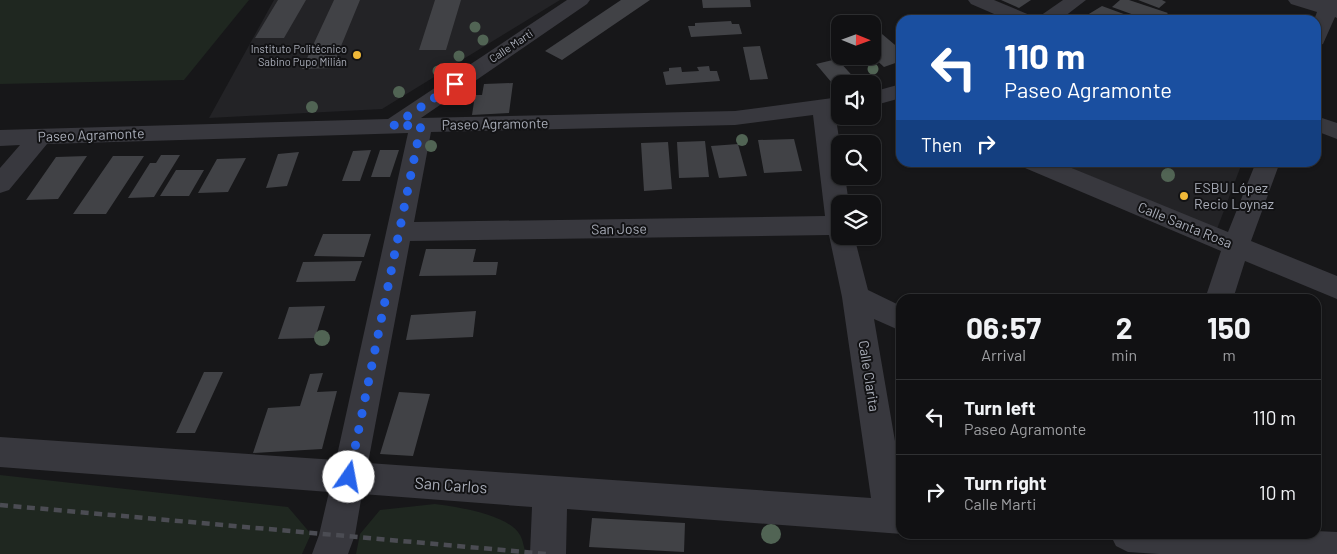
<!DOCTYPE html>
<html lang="en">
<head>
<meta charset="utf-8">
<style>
  body { margin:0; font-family:Barlow,sans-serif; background:#1a1a1c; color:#f1f3f6; height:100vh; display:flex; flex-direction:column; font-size:19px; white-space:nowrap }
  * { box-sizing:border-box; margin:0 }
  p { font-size:16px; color:#9c9da0 }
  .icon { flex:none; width:28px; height:28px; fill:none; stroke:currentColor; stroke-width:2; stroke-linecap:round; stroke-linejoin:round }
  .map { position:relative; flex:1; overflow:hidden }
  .panel { position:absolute; left:896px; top:294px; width:425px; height:245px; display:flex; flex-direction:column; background:#111113; border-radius:15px; box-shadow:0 1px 4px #0004,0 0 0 1px #303133 }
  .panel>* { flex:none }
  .top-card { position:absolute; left:896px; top:15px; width:425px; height:152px; border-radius:15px; box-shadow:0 1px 4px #0004,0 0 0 1px #303133; background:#1a4fa0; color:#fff; overflow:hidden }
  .needle { width:32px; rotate:91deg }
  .buttons { position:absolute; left:831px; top:15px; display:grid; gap:10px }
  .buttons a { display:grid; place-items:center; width:50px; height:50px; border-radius:10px; background:#111113; box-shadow:0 1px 4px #0004,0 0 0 1px #303133; font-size:25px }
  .pin { position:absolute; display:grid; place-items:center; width:42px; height:42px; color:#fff; margin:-21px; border-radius:10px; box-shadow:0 2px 8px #0006 }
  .me { position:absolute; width:55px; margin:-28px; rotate:12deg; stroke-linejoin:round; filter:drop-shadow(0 0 4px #0008) }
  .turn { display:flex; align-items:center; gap:18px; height:105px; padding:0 25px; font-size:22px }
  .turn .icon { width:65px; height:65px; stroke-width:2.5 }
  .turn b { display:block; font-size:35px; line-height:42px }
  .then { display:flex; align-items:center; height:48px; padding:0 25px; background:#0003; gap:10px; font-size:19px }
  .eta { display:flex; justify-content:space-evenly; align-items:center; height:85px; text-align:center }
  .eta b { font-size:30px; font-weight:700; line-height:35px }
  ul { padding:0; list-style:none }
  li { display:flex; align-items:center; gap:15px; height:75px; padding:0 25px; border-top:1px solid #303133 }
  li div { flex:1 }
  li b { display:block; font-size:19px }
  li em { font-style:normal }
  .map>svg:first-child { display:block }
</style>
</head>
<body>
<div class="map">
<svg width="1337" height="554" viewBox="0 0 1337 554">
  <rect width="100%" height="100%" fill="#171719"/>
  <path fill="#232326" d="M274 0H560L382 109 209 118Z
    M1059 163H1242L1217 229Z"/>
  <path fill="#1f2720" d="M0 0H249L184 80 0 84Z
    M0 475 288 507 311 534 302 554H0Z
    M435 504C457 507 508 514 520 535 523 540 524 548 526 554H356L360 534 380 510Z"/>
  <path fill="#414246" d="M278 0H306L284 38H255Z
    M334 0H360L332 68 302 69Z
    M435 0H461L446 50H419Z
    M621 0H650L562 60 545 51Z
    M702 0H750L751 7 703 8Z
    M1001 0H1031L1019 8Z
    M1120 0H1129L1168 13 1161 20H1148L1112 7Z
    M1138 0H1162L1166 2 1159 8Z
    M1102 6 1140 20H1079Z
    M731 21 732 24H739L742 34 691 37 688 26H695V23Z
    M882 34 901 50V61L884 67 872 56V37Z
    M760 46 768 79 750 80 743 47Z
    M837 59 859 83 840 84V88L837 89 816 64Z
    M709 66 710 71H717L720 81 666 85 663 72 669 71V68L681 67 682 72 699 71 697 67Z
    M513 83 509 113 472 115 475 95H482L484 84Z
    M794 139 802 171 764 173 758 140Z
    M705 141 709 177 679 178 677 142Z
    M668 142 672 189 644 191 641 143Z
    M738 144 747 176 719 178 711 146Z
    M371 150 360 181H342L353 151Z
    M380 150H399L390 177H371Z
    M299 152 287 186 266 188 278 154Z
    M161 155H180L154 197 128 198 150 163H156Z
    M87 156 58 199 26 200 56 157Z
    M113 156H144L106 214H73Z
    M246 158 228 192 198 193 217 159Z
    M176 170H204L189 196H160Z
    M323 234H371L364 257 314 256Z
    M426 249H476L473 262H498L496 275 419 276Z
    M362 261 355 281 296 282 303 262Z
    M325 306 315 338 278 339 289 307Z
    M476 311 473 337 406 340 411 315Z
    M204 372H223L195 433H176Z
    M323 373 317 392 337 391 322 449 253 453 268 408 300 406 310 374Z
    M399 392 430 394 413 456 380 454Z
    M592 518 685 523 684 552 589 547Z"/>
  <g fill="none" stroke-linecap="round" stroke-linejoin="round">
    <path fill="#38383e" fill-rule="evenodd" d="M567 0H590L587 4 421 118 735 111 840 97V111L835 112 840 145V176H845L849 204H840V236H854L868 290 901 306V331L874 319 901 476 902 534 567 509 566 554H530L532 507 362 494 355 535 348 554H312L319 535 329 492 0 467V437L336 460 408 133 47 144 9 190 0 193V168L20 145 0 146V130L388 119ZM813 115 825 216 414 222 431 132 735 125ZM829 235 842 297 871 498 368 463 410 241Z
      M968 0H994L1032 16 1035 20H1008L971 4Z
      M1063 0H1086L1060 20H1037L1040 16Z
      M1288 0H1337V18L1335 17 1323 44 1316 46V20H1314L1317 12 1291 4Z
      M901 84V98L872 106V92Z
      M1316 116 1337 123V139L1316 131Z
      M1021 162H1057L1228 232 1256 162H1280L1251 241 1337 276V299L1245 261 1233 299H1205L1221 251 1025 168Z
      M1316 531 1337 532V554H1159L1128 552 1116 546 1110 534H1316Z"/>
    <path stroke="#4b4c53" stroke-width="4.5" stroke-dasharray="8 5.5" stroke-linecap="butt" d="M0 505 547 554"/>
  </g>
  <g fill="#516454">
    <circle cx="475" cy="27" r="5.5"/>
    <circle cx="483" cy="40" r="5.5"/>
    <circle cx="459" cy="56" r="5.5"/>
    <circle cx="873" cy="69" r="5.5"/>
    <circle cx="438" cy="71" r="5.5"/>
    <circle cx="399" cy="92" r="6"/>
    <circle cx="312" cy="107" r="6"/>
    <circle cx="742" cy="140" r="6"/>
    <circle cx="431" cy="146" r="6"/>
    <circle cx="1168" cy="175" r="7"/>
    <circle cx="322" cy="338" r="8"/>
    <circle cx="771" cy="534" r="10"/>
  </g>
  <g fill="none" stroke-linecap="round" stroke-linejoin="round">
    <path stroke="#2563eb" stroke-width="9" stroke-dasharray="0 16.2" d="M349 477 421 125 393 126 455 84"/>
  </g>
  <g fill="#efb838" stroke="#121214" stroke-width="2">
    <circle cx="357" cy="55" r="5"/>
    <circle cx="1184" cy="196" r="5"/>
  </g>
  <g text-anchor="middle" stroke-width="4" stroke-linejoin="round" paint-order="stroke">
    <g font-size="11" fill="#a9adb8" stroke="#121214">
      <text transform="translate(511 46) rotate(-34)" y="4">Calle Marti</text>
    </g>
    <g font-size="11" fill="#a9adb8" stroke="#121214" text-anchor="end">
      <text x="347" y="53">Instituto Politécnico<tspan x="347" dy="13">Sabino Pupo Milián</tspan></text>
    </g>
    <g font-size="14" fill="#a9adb8" stroke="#121214">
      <text transform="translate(495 124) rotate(-1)" y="5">Paseo Agramonte</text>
      <text transform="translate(91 135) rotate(-2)" y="5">Paseo Agramonte</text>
      <text transform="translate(1185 225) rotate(22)" y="5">Calle Santa Rosa</text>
      <text transform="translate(619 229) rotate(-1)" y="5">San Jose</text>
      <text transform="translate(869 376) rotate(81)" y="5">Calle Clarita</text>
    </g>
    <g font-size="14" fill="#a9adb8" stroke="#121214" text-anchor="start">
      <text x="1194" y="193">ESBU López<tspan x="1194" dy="16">Recio Loynaz</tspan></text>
    </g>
    <g font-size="16" fill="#a9adb8" stroke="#121214">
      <text transform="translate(451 485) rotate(4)" y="6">San Carlos</text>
    </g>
  </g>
</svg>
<div class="buttons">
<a><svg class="needle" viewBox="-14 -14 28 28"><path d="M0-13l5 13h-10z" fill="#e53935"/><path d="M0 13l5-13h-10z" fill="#9c9da0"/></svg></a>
<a><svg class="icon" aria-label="sound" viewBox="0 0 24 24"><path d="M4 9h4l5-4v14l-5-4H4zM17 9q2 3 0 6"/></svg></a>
<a><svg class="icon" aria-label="search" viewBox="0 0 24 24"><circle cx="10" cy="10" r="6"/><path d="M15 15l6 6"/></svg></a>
<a><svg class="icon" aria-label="layers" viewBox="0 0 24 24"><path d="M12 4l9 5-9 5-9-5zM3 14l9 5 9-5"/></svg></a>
</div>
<div class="pin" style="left:455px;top:84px;background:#d93025"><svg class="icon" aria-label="arrive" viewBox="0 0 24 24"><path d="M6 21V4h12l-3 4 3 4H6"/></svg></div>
<svg class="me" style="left:349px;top:477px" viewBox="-20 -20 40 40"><circle r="19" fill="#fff"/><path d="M0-13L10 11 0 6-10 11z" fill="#2563eb"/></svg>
<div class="top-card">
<div class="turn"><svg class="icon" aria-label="left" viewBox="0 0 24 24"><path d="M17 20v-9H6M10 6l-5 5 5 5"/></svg><div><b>110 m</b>Paseo Agramonte</div></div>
<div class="then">Then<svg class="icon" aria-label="right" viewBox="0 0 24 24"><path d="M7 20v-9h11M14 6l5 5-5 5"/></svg></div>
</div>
<section class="panel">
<div class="eta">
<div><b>06:57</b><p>Arrival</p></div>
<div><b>2</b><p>min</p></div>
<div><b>150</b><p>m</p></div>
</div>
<ul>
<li><svg class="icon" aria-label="left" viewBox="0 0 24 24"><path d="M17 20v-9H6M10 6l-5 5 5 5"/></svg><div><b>Turn left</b><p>Paseo Agramonte</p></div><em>110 m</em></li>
<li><svg class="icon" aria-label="right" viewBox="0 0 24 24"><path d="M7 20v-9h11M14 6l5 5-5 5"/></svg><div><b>Turn right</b><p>Calle Marti</p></div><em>10 m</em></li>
</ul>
</section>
</div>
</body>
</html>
